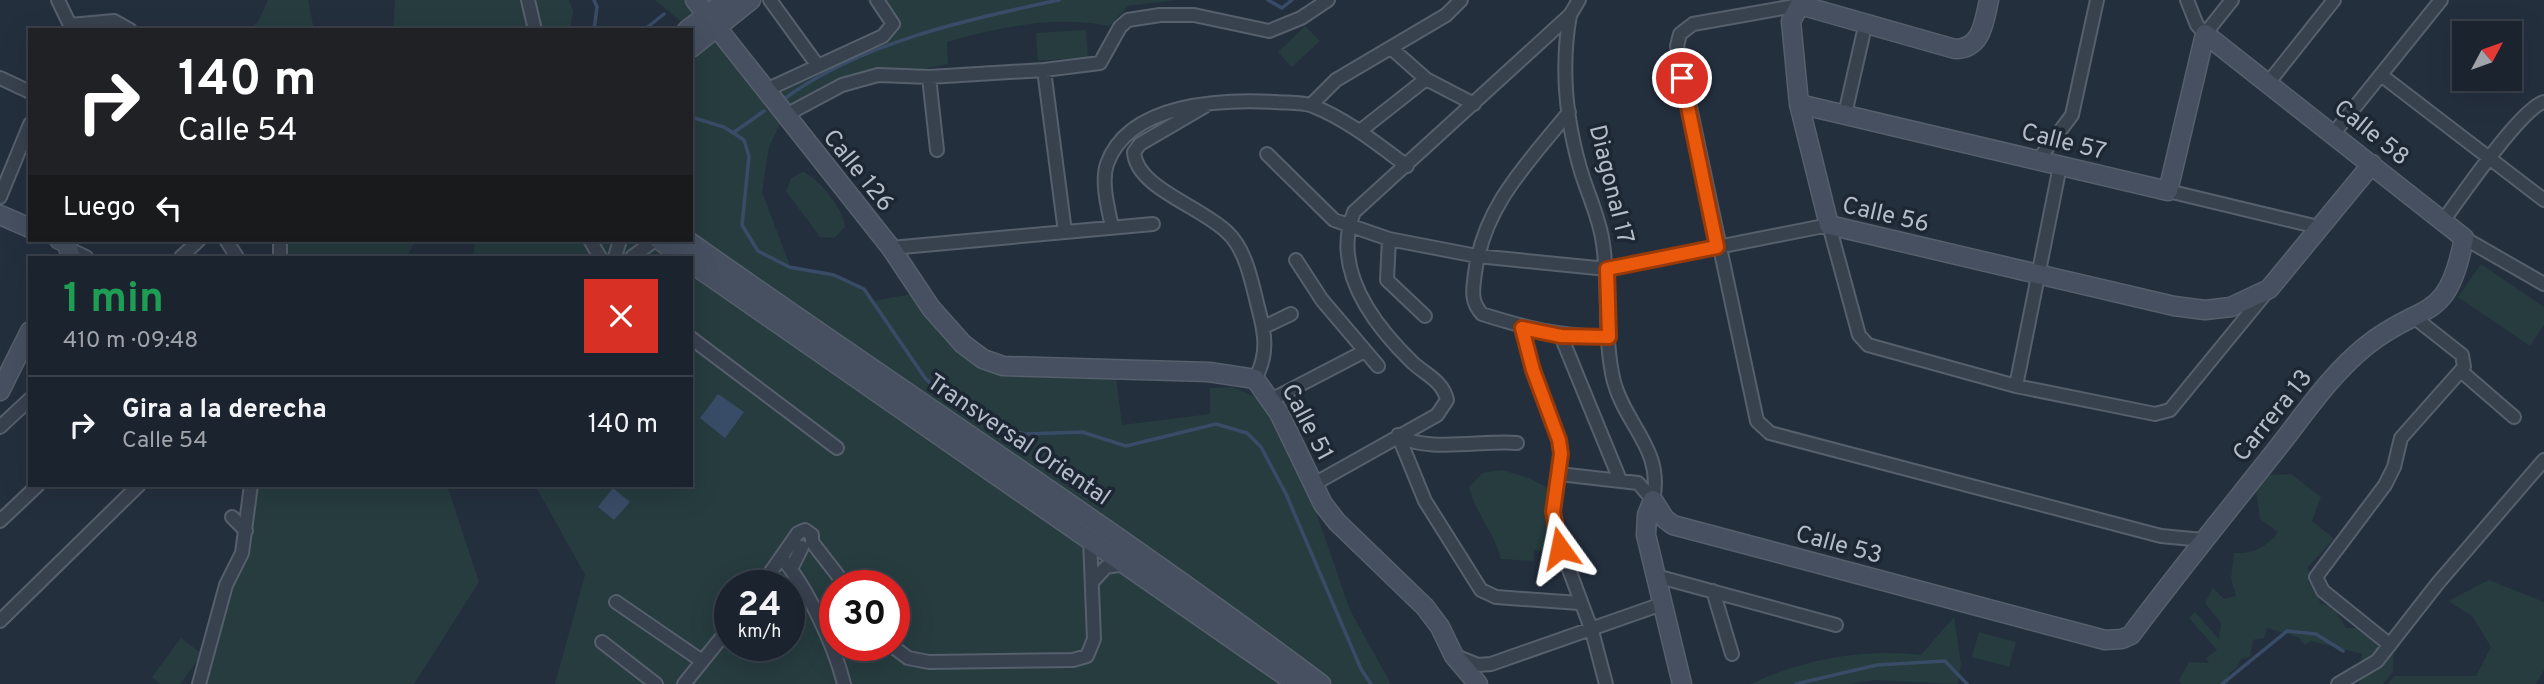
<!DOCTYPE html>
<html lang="es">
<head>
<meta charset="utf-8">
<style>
  body { margin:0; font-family:Overpass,sans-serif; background:#242b36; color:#f1f3f6; height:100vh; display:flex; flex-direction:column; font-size:26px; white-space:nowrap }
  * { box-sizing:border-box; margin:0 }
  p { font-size:23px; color:#a0a4aa }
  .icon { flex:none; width:38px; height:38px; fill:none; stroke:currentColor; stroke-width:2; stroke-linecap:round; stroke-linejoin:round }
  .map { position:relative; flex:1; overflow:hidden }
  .drawer { position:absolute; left:28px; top:256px; width:665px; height:231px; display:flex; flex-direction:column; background:#1b232e; border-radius:0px; box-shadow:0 7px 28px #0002,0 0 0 2px #39404a }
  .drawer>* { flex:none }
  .top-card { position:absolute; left:28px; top:28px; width:665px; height:214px; border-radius:0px; box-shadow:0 7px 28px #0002,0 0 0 2px #39404a; background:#202124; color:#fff; overflow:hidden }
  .needle { width:46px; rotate:49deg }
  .tools { position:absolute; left:2452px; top:21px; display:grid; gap:14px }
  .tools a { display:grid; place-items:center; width:70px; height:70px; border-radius:0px; background:#1b232e; box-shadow:0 7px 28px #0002,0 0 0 2px #39404a; font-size:35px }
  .speed { position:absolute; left:714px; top:570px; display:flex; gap:14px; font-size:35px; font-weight:700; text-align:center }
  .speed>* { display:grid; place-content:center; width:91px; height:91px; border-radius:50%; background:#1b232e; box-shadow:0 7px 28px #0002,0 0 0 2px #39404a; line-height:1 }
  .speed small { font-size:18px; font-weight:400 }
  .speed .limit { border:10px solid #d22; background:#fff; color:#111 }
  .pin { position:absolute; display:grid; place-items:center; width:60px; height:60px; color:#fff; margin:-30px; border:4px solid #fff; border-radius:50%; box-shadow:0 2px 7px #0007 }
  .me { position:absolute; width:77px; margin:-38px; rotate:348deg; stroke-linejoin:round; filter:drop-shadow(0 0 5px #0008) }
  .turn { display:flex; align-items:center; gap:24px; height:147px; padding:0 35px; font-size:32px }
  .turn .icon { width:91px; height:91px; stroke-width:2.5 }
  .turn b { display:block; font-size:49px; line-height:60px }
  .then { display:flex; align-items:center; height:66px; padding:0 35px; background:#0003; gap:14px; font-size:26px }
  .round { display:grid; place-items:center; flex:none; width:74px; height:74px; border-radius:0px; background:#242b36 }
  .headline { display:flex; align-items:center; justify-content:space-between; height:119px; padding:0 35px }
  h1 { font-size:42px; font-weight:700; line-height:52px; color:#1e9e55 }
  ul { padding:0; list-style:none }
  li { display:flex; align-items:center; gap:21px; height:98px; padding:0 35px; border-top:2px solid #39404a }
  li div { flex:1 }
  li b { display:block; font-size:26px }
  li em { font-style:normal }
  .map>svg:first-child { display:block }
</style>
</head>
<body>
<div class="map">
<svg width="2544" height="684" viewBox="0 0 2544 684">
  <rect width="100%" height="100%" fill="#242f3e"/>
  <path fill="#263c3f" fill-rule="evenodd" d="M268 0H308L314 30H248L258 22Z
    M395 0H569L573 11 570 30H393Z
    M655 0H695L768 95 840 64 883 23 867 0H1176L1128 6 1109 26C1051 15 1003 27 947 42L948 64 894 76 878 75 784 116 769 147 762 192 790 266C820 272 853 275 873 301L917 293 980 364 1000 376H1116L1122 425 1210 414V388L1233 387 1253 396 1266 406 1277 422 1315 509 1350 610 1391 684H555L585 575 535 485H691V257H473L475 240H691V30ZM730 586H789V646H730ZM835 586H894V646H835Z
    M1305 26 1320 41 1292 67 1278 52Z
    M1086 30 1088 57 1038 61 1036 33Z
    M803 172C818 177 845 211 845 227L834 238 820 237 786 191 791 178Z
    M293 240H416L407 257H280L282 250Z
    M2481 264 2544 307V325L2530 346 2458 297Z
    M1502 470 1529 478 1548 488V529L1558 554 1534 550V561L1501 559C1494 531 1477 517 1469 487L1482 473Z
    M2291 474 2321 497 2312 521 2334 539 2307 568 2310 572 2308 583 2318 588 2320 604 2333 606 2346 628H2358L2394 651 2393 672 2383 684H2359L2362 654 2311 641 2305 645 2298 637 2267 628 2264 638 2253 640 2250 657 2241 659 2237 668 2229 673 2228 684H2181L2179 680 2189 662 2209 663 2206 658 2217 650 2189 618 2195 612 2219 639 2221 623 2205 603 2213 588 2224 599 2236 596 2231 579 2234 553C2254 554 2266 547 2278 532L2260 519 2256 491 2270 475Z
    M247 485H447L479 582 414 684H197L242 553Z
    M2489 580 2544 602V670L2536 684H2388L2394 676H2476L2491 647 2472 616 2448 601Z
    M1954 617 1961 663 1958 684 1874 680 1850 684H1751C1802 659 1865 648 1921 655Z
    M1979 632 2016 642 2009 667 1972 657Z
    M181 638 202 654 180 684H160L152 677Z"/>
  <path fill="#394c67" d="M718 394 744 412 725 438 700 418Z
    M613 488 630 502 614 520 598 507Z"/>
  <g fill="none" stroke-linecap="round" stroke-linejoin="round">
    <path stroke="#394c67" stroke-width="3.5" d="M1268 0 1282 8 1292 0
      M594 30 597 7 594 0
      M644 30 664 14
      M784 99C860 43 968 19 1059 0
      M691 117 724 127 744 140 749 156 742 225 758 251 789 267 834 275 864 289 925 378 950 403 1002 429 1026 434 1082 432 1126 446 1216 424 1247 433 1261 447 1286 494 1361 669 1371 684
      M733 133 764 111
      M1796 684 1877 665 1945 661 1967 684
      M2222 684 2287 631 2316 634 2343 651"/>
    <g stroke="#565f6c" stroke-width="16">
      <path id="street" d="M58 0 70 25
        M528 0 535 30
        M770 0 818 66
        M2187 0 2197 25 2205 34 2232 0
        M1800 5 1693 24 1680 34 1677 46 1757 421 1770 433 2161 536 2203 540
        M1570 15C1561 65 1566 119 1580 168 1587 193 1600 218 1603 244 1610 290 1603 338 1614 382 1626 426 1664 450 1653 500
        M70 25 114 21 130 30
        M1391 48 1426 79 1474 104
        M1044 70 1065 232
        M2381 75 2544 200
        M929 77 937 150
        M0 78 30 92
        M2269 82 2334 0
        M764 91 883 36 893 24 877 0
        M1311 105 1336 80 1446 15 1461 0
        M1205 106 1140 144 1134 152C1136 188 1201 206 1228 233 1246 250 1252 283 1258 307 1265 333 1269 354 1255 379
        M1569 112C1528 163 1484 205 1475 273 1473 289 1470 301 1482 314 1529 329 1559 336 1609 337
        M1845 114 1863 35
        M784 116 842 85 878 75 929 77 1044 70 1100 63 1120 27 1128 20 1160 15H1194L1269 31 1301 18 1328 0
        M1360 131 1426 79
        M2334 133 2441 0
        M1267 154 1334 220 1389 239 1477 256 1607 269 1829 225 1859 335 1868 345 2016 386 2155 414 2170 410 2265 294
        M2038 160 2072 115 2097 0
        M2168 191 2318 227
        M0 197 30 124
        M2443 221C2460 198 2521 108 2544 102
        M1112 227C1108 208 1101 182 1107 164 1129 102 1224 99 1276 102 1288 103 1303 102 1313 106 1348 120 1377 144 1407 166
        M2464 238 2544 284
        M1389 239 1387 280 1425 316
        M226 240 237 257
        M280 240V257
        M590 240 600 257
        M891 248 1153 224
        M71 250 86 257
        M181 257 199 240
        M615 257 620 240
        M632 257 655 240
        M1296 260 1322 300 1378 366
        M1264 327 1291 314
        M1522 328 1533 370 1559 440 1561 454 1553 512 1555 532 1592 631 1606 684
        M1561 336 1620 480
        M691 338 837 448
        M2462 372 2514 417
        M2016 386 2060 166
        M1271 400 1365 351
        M0 427 30 399
        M1398 435 1425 501 1481 590 1496 597 1579 603
        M1398 435C1424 453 1483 440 1517 443
        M1559 474 1638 483 1653 500
        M1314 484 1437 415 1447 400C1443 381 1426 375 1412 362 1373 324 1331 269 1354 212L1570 15 1579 0
        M232 517 246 531
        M0 521 38 485
        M781 557C807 587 834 644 844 684
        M791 569 802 547
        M1656 576 1836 625
        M1094 580 1106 567 1124 564
        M761 586 798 533 805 530 812 535V542L846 586
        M1713 591 1732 654
        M616 602 702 661
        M0 621 139 485
        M602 642 656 684
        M2390 645 2323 591 2316 577 2385 485 2394 467 2401 438 2464 367 2462 355 2415 318
        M892 646 908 658 929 662 1073 660 1087 656 1094 639 1090 539
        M1458 657 1478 665 1491 664 1662 604
        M199 684 226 585 242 553 251 485
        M684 684 730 627
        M2338 684 2377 661 2438 583 2544 460"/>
    </g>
    <g stroke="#565f6c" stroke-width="21">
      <path id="secondary" d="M695 0 891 248 931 308 963 344 983 359 1003 366 1209 372 1255 379 1279 413 1323 504 1337 522 1425 607 1440 627 1454 656 1478 684
        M1989 0C1984 22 1982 49 1955 49L1800 5 1791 21 1799 104 1829 225 2174 306 2205 310 2231 307 2269 289 2372 164
        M687 30 727 0
        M691 48 751 0
        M0 215 30 228
        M59 240 66 242 71 257
        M659 240 683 257
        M687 240C897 389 1115 529 1321 684
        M691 263 1297 684
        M0 391 30 331
        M1653 500 1665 519 1673 525 2105 640 2122 639 2131 635C2178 572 2227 512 2276 450 2304 415 2330 375 2366 346 2423 300 2447 326 2464 238L2205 34 2168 191 1799 104
        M1653 500 1647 515 1646 535 1682 684"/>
    </g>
    <use href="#street" stroke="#38414e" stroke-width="12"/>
    <use href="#secondary" stroke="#465061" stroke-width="18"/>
  </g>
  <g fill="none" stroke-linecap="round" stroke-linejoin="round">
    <g stroke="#983908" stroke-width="18">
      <path id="route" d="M1560 548 1553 512 1561 454 1559 440 1533 370 1522 328 1561 336 1609 337 1607 269 1717 247 1682 78"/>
    </g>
    <use href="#route" stroke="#ea580c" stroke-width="12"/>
  </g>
  <g text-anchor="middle" stroke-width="7" stroke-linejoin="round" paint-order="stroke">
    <g font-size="24" fill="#b4bcc9" stroke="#1d2633">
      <text transform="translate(2372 132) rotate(39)" y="8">Calle 58</text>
      <text transform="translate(2064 141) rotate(14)" y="8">Calle 57</text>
      <text transform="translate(859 170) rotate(51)" y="8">Calle 126</text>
      <text transform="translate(1612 184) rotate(76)" y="8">Diagonal 17</text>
      <text transform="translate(1886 214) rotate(13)" y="8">Calle 56</text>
      <text transform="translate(2272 415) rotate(-51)" y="8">Carrera 13</text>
      <text transform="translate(1308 422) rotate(62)" y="8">Calle 51</text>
      <text transform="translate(1019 439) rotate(34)" y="8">Transversal Oriental</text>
      <text transform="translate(1839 544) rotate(15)" y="8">Calle 53</text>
    </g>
  </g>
</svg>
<div class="tools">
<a><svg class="needle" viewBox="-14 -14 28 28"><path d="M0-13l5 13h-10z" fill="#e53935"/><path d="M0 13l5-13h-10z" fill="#a0a4aa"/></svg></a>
</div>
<div class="speed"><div>24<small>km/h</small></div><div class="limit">30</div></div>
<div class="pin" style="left:1682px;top:78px;background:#d93025"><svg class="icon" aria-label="arrive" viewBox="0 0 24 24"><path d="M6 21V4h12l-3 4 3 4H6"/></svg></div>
<svg class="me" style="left:1560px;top:548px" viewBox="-20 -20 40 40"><path d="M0-17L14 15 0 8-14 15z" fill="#ea580c" stroke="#fff" stroke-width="4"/></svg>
<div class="top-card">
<div class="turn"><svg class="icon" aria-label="right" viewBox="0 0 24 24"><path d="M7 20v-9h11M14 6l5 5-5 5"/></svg><div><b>140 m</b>Calle 54</div></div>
<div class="then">Luego<svg class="icon" aria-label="left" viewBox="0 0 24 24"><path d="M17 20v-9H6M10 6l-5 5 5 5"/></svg></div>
</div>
<section class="drawer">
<div class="headline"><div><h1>1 min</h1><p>410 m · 09:48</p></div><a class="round" style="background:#d93025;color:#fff"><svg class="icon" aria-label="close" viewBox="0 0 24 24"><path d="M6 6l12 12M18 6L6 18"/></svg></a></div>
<ul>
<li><svg class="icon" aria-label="right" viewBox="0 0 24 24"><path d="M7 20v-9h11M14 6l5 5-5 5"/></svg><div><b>Gira a la derecha</b><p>Calle 54</p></div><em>140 m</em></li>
</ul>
</section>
</div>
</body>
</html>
